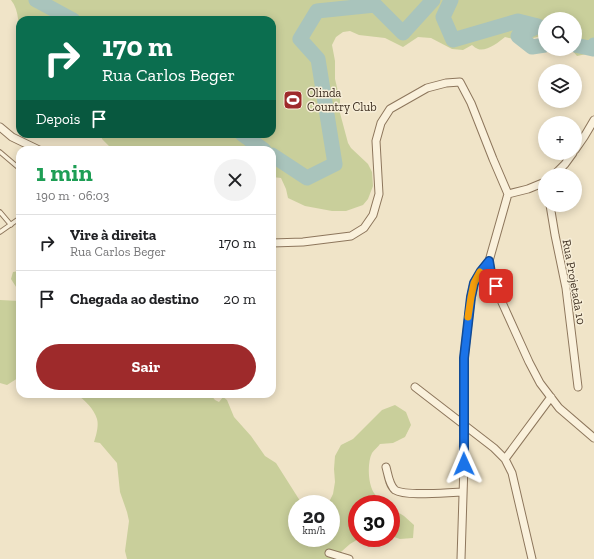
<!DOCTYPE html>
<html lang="pt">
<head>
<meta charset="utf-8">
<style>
  body { margin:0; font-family:"Zilla Slab",serif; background:#f2f2f2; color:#202124; height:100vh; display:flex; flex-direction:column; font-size:15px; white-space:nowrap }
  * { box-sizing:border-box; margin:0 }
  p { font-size:13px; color:#757577 }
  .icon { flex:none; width:22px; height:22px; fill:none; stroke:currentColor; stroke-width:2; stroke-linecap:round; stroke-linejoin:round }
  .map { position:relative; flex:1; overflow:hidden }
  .details { position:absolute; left:16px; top:146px; width:260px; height:252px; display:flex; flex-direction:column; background:#fff; border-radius:12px; box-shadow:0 2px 10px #0003 }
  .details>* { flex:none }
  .banner { position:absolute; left:16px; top:16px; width:260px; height:122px; border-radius:12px; box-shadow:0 2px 10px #0003; background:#0b6e4f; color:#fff; overflow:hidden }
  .fabs { position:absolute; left:538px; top:12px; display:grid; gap:8px }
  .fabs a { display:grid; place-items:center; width:44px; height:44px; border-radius:50%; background:#fff; box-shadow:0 2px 10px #0003; font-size:20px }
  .speed { position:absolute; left:288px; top:495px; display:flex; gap:8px; font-size:20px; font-weight:700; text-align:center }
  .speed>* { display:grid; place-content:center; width:52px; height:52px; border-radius:50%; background:#fff; box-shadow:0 2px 10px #0003; line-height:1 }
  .speed small { font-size:10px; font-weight:400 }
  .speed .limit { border:6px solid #d22; background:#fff; color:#111 }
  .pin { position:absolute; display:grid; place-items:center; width:34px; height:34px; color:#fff; margin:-17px; border-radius:8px; box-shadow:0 2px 6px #0006 }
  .me { position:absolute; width:44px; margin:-22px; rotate:359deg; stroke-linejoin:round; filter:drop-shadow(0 0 3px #0008) }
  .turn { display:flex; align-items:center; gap:14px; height:84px; padding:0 20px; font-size:18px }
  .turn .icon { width:52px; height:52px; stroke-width:2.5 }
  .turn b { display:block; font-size:28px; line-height:34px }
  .then { display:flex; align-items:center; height:38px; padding:0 20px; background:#0003; gap:8px; font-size:15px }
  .round { display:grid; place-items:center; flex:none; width:42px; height:42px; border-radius:21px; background:#f2f2f2 }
  .headline { display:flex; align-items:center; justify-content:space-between; height:68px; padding:0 20px }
  h1 { font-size:24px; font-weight:800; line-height:30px; color:#1e9e55 }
  .action { display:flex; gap:8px; margin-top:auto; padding:8px 20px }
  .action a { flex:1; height:46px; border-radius:24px; background:#9e2a2b; color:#fff; font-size:16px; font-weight:800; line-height:46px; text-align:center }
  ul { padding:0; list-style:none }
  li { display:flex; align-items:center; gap:12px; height:56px; padding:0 20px; border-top:1px solid #e0e0e0 }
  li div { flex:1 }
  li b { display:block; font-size:15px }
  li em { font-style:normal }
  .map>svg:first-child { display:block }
</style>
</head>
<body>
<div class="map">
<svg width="594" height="559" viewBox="0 0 594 559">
  <rect width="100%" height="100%" fill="#f0e4c8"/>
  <path fill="#c9cf9b" d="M11 0H594V45L591 53 577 56 571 49H575V19H545V34L537 37 522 41 505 37C499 42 486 52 478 49 476 48 474 47 472 45L463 50 452 49 431 38 418 37 403 47 385 38 359 35 350 31 343 32 336 37 332 45 335 61V79L340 100V113L348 143 351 148 368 164 372 172 373 186 368 199 363 205 346 211H332L305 206 288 198 286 189 281 178 272 177V150H111V148L102 139 101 134H272V20H20V40C18 27 20 11 11 0Z
    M20 271V290H18L11 279 13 272Z
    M20 299V378H18L7 385 0 383V300L19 301Z
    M76 394H210L215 400 219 402 223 397 227 400 234 417 251 436 265 456 276 463 302 504H297V538H331V504H328L333 494 335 482 334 469 335 456 341 445 353 439 382 410 395 405 406 412 411 425 405 437 393 443 380 444C378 447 374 450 372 453 367 463 368 484 374 493 377 497 381 501 386 504H357V538H360L350 544 333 559H127L125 551 129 521 127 512 120 492 117 463 100 443 94 442C96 436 99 426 97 419 94 409 85 400 76 394Z
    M391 508 404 516 414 525 413 538 400 539 391 536Z"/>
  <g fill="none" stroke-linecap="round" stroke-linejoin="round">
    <path stroke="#a9c4bc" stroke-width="15" d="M36 0 73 20
      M451 0 443 17 453 40 518 21 538 26 518 36 532 47 545 45
      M575 45 593 49 594 45
      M242 134 264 150
      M272 155 307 178 335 164 318 59 300 39 317 11 375 5 403 33 433 0"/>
    <g stroke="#8d765c" stroke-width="5.5">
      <path id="service" d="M0 152 20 169
        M0 212 11 225
        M0 232 20 218"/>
    </g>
    <g stroke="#8d765c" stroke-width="9">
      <path id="minor" d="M0 127 12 137 39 150
        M575 150 584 137 594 120
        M554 175 565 164 573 153
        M508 194 528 189 545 182
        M550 205 555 235 566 288 578 387
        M272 243 303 242 351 236 364 228 373 215 379 194 376 141 381 123 390 109 427 88 446 83 460 82 471 103 493 159 508 194
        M489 261 491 273 500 298 529 362 540 383 559 408 594 438
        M415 387 494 448 505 459 512 473 532 559
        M505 459 551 397
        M386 467C388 474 389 485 395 490 406 497 449 492 463 492
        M329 553 349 559
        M461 559 464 464V358L471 297 474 283 481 271 489 261 508 194"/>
    </g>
    <use href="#service" stroke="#faf1dc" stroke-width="3.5"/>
    <use href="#minor" stroke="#faf1dc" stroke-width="7"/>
  </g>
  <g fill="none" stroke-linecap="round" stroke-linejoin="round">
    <g stroke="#114b97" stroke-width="10">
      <path id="route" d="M464 464V358L471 297 474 283 481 271 489 261 491 273 496 286"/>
    </g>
    <use href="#route" stroke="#1a73e8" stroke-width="7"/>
    <path stroke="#f59e0b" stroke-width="7" d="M468 317 471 297 474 283 480 272"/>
  </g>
  <defs>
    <g id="stadium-square" transform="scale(1)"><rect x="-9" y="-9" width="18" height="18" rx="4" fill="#9e2a2b" stroke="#f7eed8"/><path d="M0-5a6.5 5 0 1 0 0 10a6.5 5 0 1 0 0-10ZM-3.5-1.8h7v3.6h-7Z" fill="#fff"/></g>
  </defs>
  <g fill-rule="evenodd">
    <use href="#stadium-square" x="293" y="100"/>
  </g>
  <g text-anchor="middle" stroke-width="3" stroke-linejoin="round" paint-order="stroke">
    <g font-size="12" fill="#3d2e20" stroke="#f7eed8" text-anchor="start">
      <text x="307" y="97">Olinda<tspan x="307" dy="14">Country Club</tspan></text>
    </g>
    <g font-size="12" fill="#3d2e20" stroke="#f7eed8">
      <text transform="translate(574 282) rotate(80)" y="4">Rua Projetada 10</text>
    </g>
  </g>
</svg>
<div class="fabs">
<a><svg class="icon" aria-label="search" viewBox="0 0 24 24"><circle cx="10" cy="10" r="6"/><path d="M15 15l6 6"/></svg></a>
<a><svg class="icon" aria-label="layers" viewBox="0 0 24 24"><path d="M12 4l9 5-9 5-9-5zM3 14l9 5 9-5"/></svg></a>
<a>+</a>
<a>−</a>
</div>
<div class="speed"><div>20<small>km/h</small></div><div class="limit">30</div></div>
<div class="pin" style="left:496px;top:286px;background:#d93025"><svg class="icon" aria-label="arrive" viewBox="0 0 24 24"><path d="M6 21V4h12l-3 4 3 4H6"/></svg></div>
<svg class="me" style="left:464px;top:464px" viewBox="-20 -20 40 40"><path d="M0-17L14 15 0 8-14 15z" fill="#1a73e8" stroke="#fff" stroke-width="4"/></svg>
<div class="banner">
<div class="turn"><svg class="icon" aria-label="right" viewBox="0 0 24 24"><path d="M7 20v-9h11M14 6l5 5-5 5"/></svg><div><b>170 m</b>Rua Carlos Beger</div></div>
<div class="then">Depois<svg class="icon" aria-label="arrive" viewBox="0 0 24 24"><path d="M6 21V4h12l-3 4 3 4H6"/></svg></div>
</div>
<section class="details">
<div class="headline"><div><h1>1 min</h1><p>190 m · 06:03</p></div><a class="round"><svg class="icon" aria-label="close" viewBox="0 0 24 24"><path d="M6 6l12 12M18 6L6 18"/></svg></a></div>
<ul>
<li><svg class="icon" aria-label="right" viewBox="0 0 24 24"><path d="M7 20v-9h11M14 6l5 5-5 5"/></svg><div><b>Vire à direita</b><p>Rua Carlos Beger</p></div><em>170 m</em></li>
<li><svg class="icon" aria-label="arrive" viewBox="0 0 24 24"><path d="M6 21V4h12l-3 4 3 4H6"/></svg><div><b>Chegada ao destino</b></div><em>20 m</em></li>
</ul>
<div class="action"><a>Sair</a></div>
</section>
</div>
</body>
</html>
